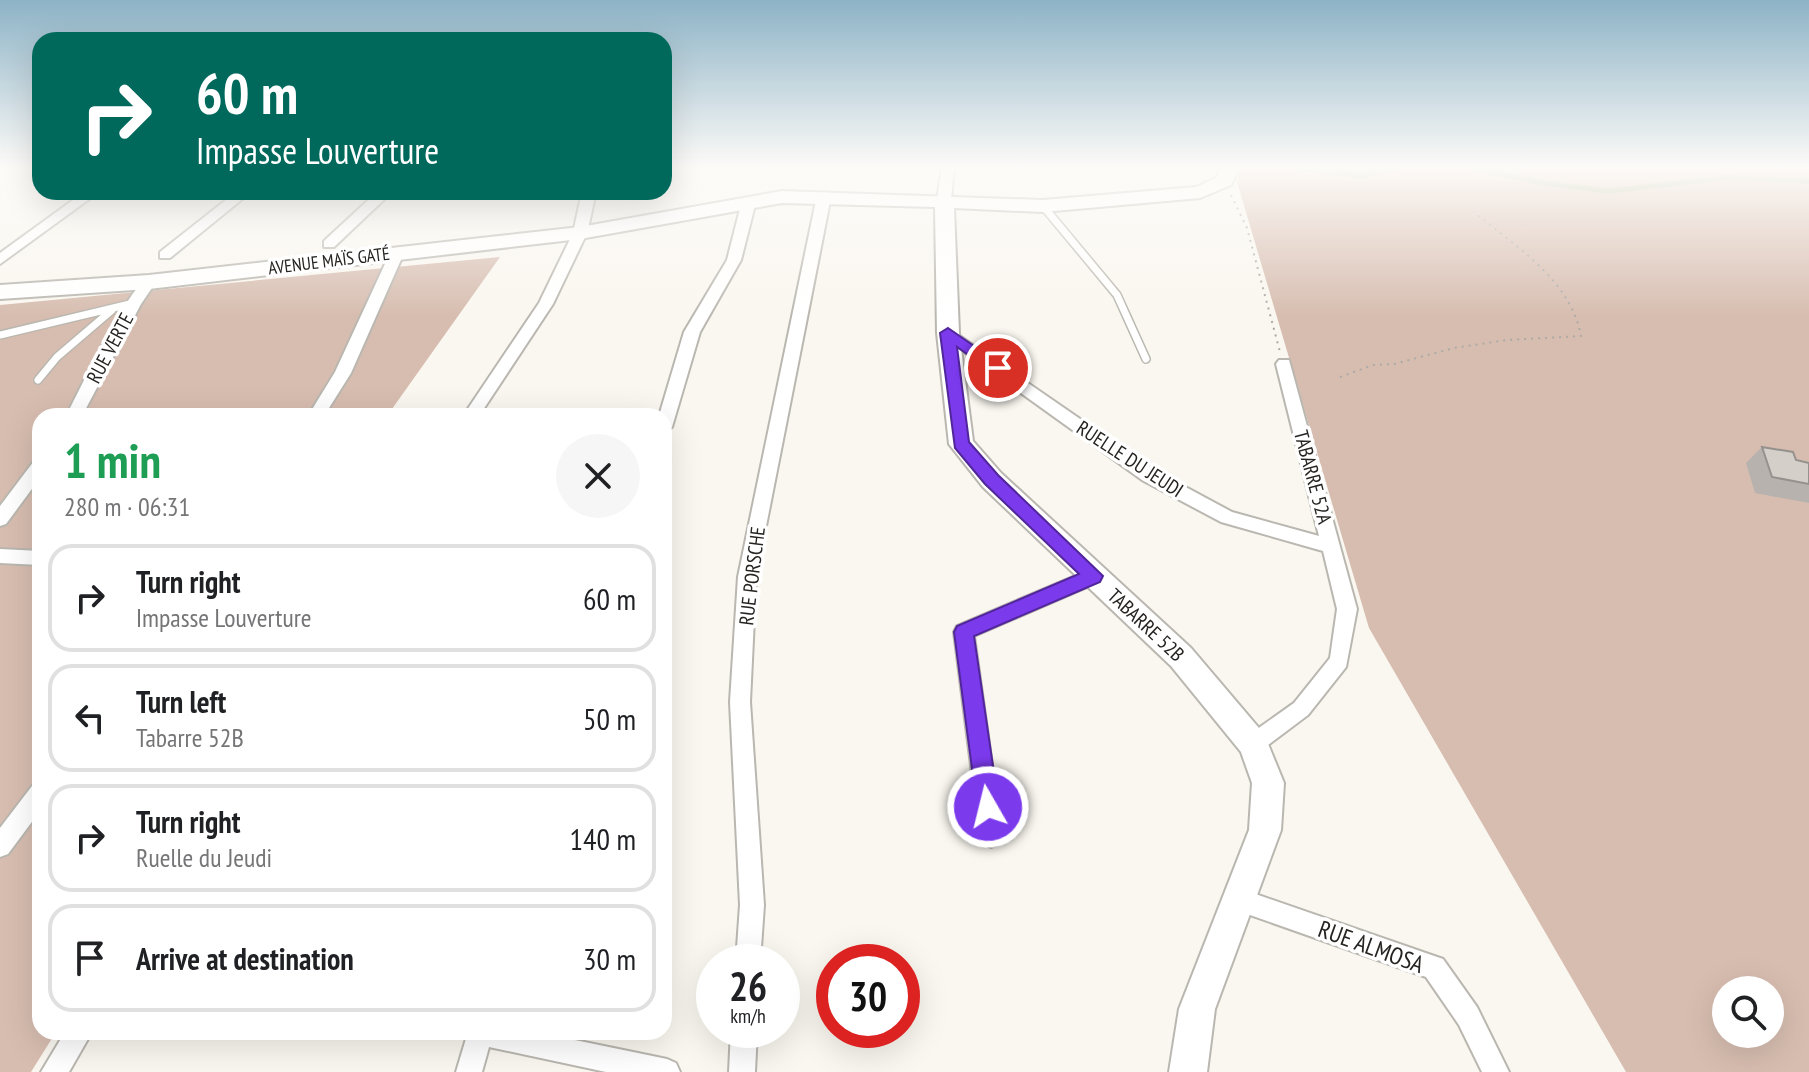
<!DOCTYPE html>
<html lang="en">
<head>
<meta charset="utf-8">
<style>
  body { margin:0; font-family:"PT Sans Narrow",sans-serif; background:#f6f6f6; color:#202124; height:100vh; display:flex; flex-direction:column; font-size:30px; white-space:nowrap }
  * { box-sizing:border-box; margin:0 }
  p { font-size:26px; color:#757577 }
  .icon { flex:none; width:44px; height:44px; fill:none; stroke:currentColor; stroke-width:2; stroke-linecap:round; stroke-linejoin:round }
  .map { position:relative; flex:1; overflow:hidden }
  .drawer { position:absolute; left:32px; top:408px; width:640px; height:632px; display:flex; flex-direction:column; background:#fff; border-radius:24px; box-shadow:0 8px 32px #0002 }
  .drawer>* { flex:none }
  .hud { position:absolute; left:32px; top:32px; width:640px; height:168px; border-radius:24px; box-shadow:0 8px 32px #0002; background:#00695c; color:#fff; overflow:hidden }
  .controls { position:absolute; left:1712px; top:976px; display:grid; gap:16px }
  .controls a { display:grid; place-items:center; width:72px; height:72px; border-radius:50%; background:#fff; box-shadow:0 8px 32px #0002; font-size:40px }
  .speed { position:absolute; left:696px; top:944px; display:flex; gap:16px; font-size:40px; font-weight:700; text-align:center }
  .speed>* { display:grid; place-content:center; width:104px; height:104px; border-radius:50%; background:#fff; box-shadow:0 8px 32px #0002; line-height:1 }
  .speed small { font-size:20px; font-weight:400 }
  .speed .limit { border:12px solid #d22; background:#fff; color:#111 }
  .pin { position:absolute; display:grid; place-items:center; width:68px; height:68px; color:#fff; margin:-34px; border:4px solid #fff; border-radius:50%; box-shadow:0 2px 8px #0007 }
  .me { position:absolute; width:88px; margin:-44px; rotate:352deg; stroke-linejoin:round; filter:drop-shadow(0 0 6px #0008) }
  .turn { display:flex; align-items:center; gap:28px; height:168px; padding:0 32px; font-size:36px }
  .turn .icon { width:104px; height:104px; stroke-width:2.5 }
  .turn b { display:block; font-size:56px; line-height:68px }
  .round { display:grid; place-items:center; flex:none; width:84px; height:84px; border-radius:42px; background:#f6f6f6 }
  .headline { display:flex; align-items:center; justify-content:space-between; height:136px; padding:0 32px }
  h1 { font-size:48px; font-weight:800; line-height:60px; color:#1e9e55 }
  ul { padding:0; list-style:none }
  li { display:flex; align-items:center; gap:24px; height:108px; margin:0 16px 12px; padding:0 16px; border:4px solid #e0e0e0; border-radius:24px }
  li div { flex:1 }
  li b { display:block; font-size:30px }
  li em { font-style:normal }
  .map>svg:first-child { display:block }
</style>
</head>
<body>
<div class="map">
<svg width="1809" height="1072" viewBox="0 0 1809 1072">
  <rect width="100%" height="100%" fill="#faf7f0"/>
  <path fill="#d7bdb0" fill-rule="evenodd" d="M1240 166H1809V1072H1626L1369 628 1237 182ZM1726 990H1770V1034H1726Z
    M500 257 387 416H40V1032H56L31 1072H0V305Z"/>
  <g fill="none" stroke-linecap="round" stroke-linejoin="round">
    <path stroke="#a6b192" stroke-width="5" d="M1280 166 1361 175 1407 166
      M1466 166 1542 183 1608 191 1725 178 1809 181"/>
    <g stroke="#bab7b0" stroke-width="10">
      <path id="lane" d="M1043 206 1117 295 1146 359
        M0 335 134 303
        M38 380 57 357 112 310"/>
    </g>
    <g stroke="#bab7b0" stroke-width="4">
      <path id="street" d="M942 166H954L951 200 944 204 937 200Z
        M84 192H99L0 264V253Z
        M236 192H251L170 258H160V252Z
        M377 192H392L334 247H324V241Z
        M582 192H596L587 233 553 304 479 416H463L539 303 573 233Z
        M824 192 831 196 756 577 750 702 764 905 760 962H736L740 905 730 702 738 577 817 196Z
        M748 201 755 205 741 260 700 332 672 427 664 433V416H659L684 332 727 260 741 205Z
        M397 249 404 253 351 373 324 416H308L335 372 390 253Z
        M149 277 156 282 141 304 82 416H66C79 392 129 285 149 277Z
        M948 328 1154 470 1232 512 1319 536 1276 364 1279 360H1289L1357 609 1346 667 1308 715 1260 751 1253 754 1246 751 1243 744 1246 737 1294 703 1330 658 1337 609 1323 551 1221 522 1142 480 943 337 940 333Z
        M40 459V478L6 524 0 526V506L34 461Z
        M0 549 40 551V565L0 563Z
        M1094 568 1101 571 1103 576 1101 581 974 636 1002 836 999 844 991 847 983 844 980 836 954 632 957 626Z
        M40 783V811L8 854 0 857V828L32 786Z
        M1241 889 1443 959 1477 1007 1509 1072H1482L1459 1025 1426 977 1233 909 1229 901 1233 893Z
        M731 1030H757L755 1072H729Z
        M65 1032H92L69 1072H41Z
        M468 1032H536L667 1059 676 1063 680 1072H606L489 1047 482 1072H456Z"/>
    </g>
    <g stroke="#bab7b0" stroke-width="4">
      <path id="secondary" d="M1222 166H1240L1231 185 1200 198 1043 212 954 208 959 333 973 441 1001 473 1191 648 1264 734 1284 783 1281 830 1215 1009 1207 1072H1169L1179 1009 1249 830 1252 783 1241 752 1171 666 983 487 949 444 937 333 935 207 782 203 580 239 149 289 0 299V285L149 275 580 227 782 191 1043 200 1196 187 1216 178Z"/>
    </g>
    <path stroke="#acaaa5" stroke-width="2" stroke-dasharray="2 5" stroke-linecap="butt" d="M1231 195 1247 228 1280 352
      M1340 377 1373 365 1394 364 1454 348 1507 340 1581 336C1571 280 1515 246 1474 212"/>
    <use href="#lane" stroke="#fff" stroke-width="7"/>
    <use href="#street" fill="#fff" fill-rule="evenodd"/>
    <use href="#secondary" fill="#fff" fill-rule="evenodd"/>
  </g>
  <path fill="#b7b2ae" d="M1762 447 1796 460 1809 463V503L1755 493 1746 463Z"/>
  <path fill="#d5cfca" stroke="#95918d" stroke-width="2" d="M1762 447 1793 452 1796 460 1809 463V484L1772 477Z"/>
  <linearGradient id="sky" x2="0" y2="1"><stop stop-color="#8db3c6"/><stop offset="0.53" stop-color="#fdfbf8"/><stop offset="1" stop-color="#fdfbf8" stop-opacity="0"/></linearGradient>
  <rect width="1809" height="316" fill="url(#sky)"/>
  <path fill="#7c3aed" stroke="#51269a" stroke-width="2" d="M948 328 1006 368 1004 372H992L957 347 969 442 998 475 1103 576 1100 582 974 636 999 807 995 814 988 818 980 814 977 807 954 632 957 626 1079 574 985 484 955 448 940 333Z"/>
  <g text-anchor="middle" stroke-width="7" stroke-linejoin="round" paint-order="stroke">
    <g font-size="18" fill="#262422" stroke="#fff">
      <text transform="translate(329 261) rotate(-7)" y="6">AVENUE MAÏS GATÉ</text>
    </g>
    <g font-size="20" fill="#262422" stroke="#fff">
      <text transform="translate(110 348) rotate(-62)" y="7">RUE VERTE</text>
      <text transform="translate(1130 459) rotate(33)" y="7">RUELLE DU JEUDI</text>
      <text transform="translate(1313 477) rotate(75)" y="7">TABARRE 52A</text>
      <text transform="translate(752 576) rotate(-83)" y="7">RUE PORSCHE</text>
      <text transform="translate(1146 625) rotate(43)" y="7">TABARRE 52B</text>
    </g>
    <g font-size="24" fill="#262422" stroke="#fff">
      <text transform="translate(1371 947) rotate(20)" y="8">RUE ALMOSA</text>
    </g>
  </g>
</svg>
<div class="controls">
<a><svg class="icon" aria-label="search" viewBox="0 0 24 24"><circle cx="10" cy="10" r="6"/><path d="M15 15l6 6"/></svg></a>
</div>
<div class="speed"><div>26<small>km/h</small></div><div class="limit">30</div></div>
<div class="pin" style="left:998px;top:368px;background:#d93025"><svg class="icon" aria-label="arrive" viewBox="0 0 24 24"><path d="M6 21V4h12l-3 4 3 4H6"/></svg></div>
<svg class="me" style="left:988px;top:807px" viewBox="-20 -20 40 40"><circle r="17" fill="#7c3aed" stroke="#fff" stroke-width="3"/><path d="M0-11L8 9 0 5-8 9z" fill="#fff"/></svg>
<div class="hud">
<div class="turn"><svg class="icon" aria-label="right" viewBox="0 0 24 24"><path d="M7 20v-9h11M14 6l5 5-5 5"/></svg><div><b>60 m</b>Impasse Louverture</div></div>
</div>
<section class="drawer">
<div class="headline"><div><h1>1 min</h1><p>280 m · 06:31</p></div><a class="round"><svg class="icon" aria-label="close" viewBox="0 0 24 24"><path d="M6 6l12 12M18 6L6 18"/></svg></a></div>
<ul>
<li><svg class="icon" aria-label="right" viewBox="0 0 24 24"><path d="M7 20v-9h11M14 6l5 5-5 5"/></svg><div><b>Turn right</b><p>Impasse Louverture</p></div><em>60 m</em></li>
<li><svg class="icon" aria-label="left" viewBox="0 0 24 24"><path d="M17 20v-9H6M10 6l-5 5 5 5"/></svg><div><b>Turn left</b><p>Tabarre 52B</p></div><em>50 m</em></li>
<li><svg class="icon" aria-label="right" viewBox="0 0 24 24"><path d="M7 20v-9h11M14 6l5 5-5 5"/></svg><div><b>Turn right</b><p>Ruelle du Jeudi</p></div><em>140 m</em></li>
<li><svg class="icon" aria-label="arrive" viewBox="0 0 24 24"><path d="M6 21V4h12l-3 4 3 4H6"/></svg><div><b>Arrive at destination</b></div><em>30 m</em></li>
</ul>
</section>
</div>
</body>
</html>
